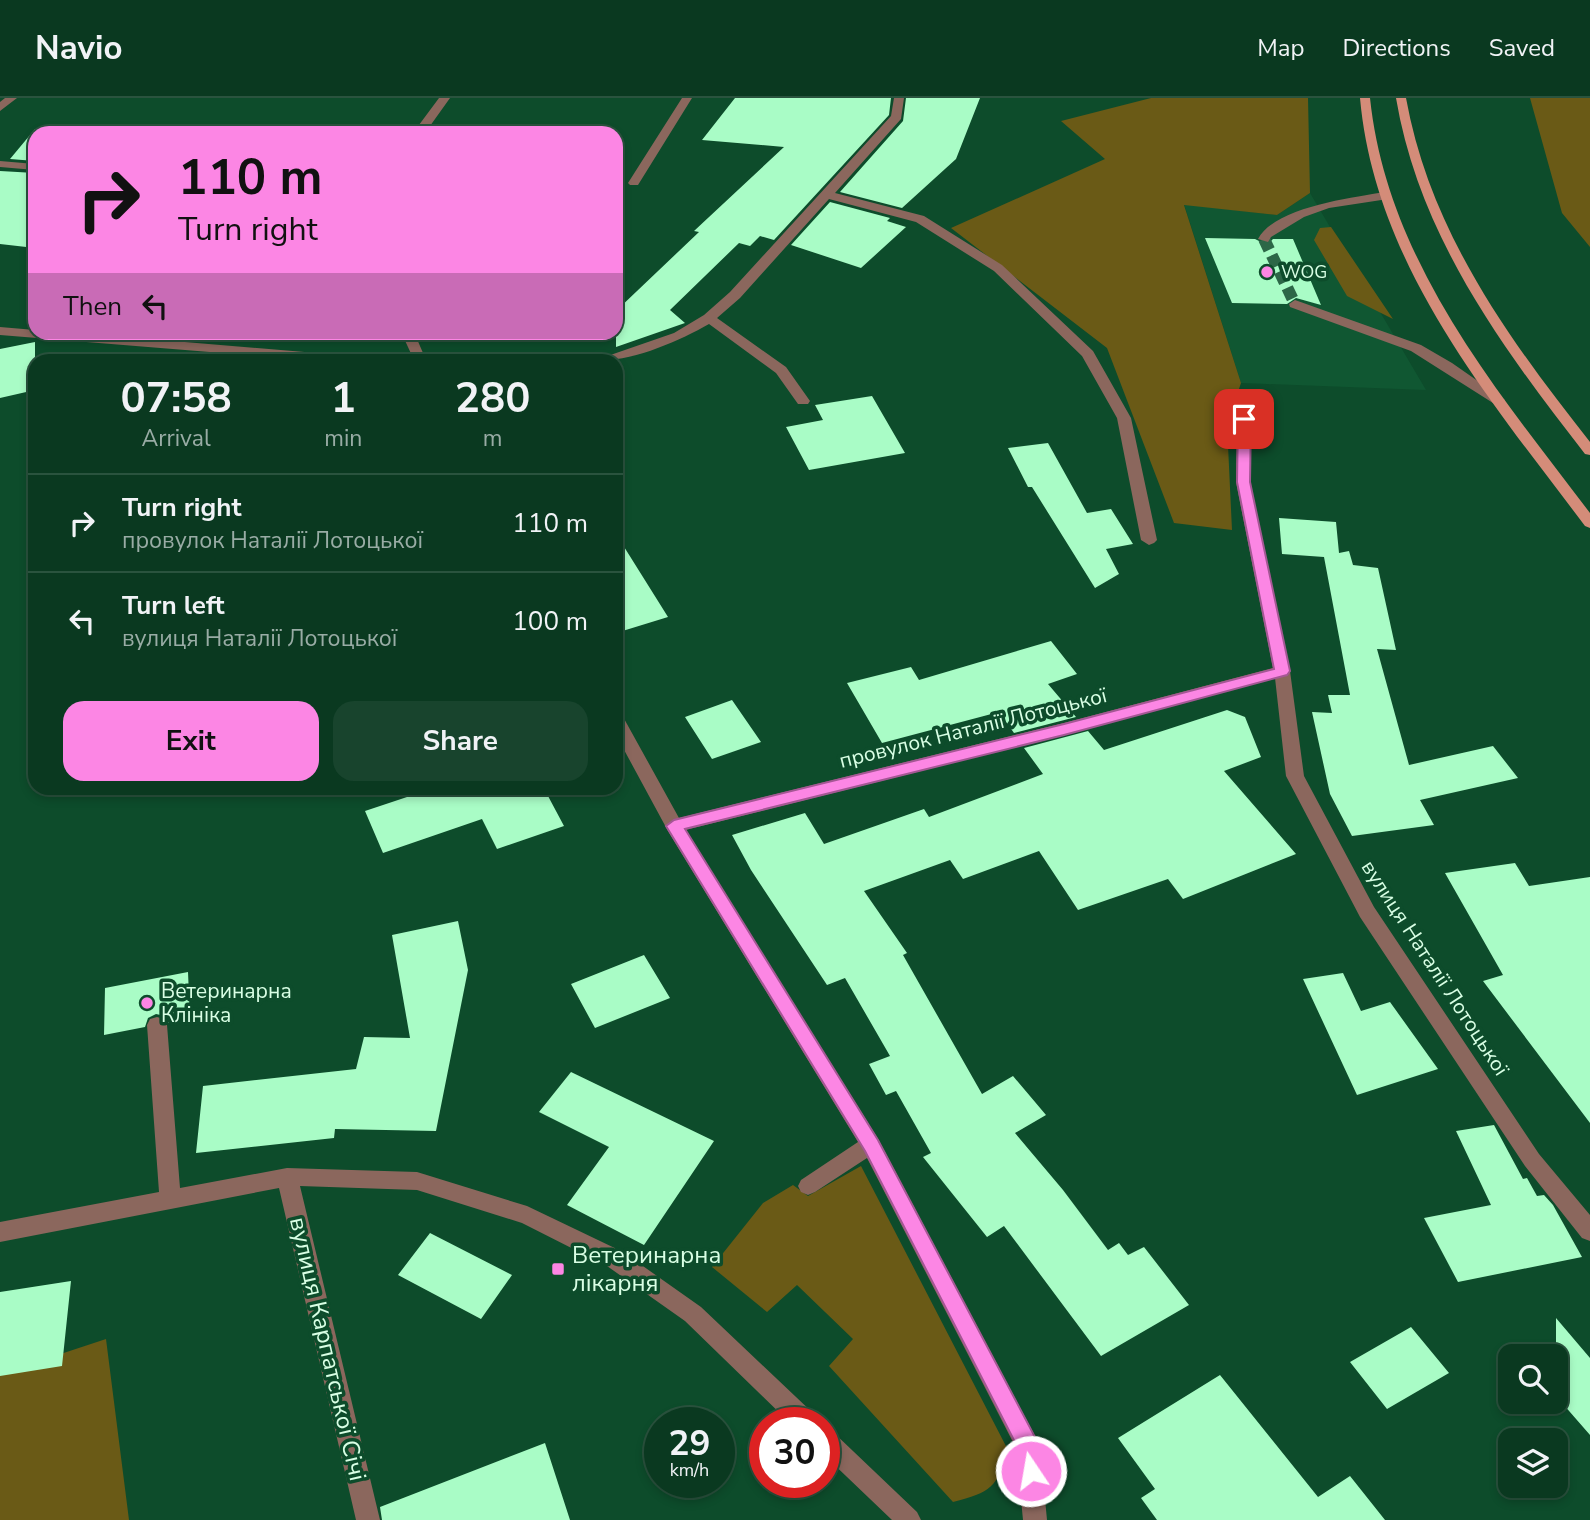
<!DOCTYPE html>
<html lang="en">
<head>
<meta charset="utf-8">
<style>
  body { margin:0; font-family:"Nunito Sans",sans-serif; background:#18442d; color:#f1f3f6; height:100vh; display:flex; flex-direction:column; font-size:26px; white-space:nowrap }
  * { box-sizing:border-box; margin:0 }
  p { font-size:23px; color:#99aca5 }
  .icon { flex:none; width:38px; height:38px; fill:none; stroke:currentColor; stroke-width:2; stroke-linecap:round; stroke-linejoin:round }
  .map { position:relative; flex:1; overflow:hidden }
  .panel { position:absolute; left:28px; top:256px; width:595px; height:441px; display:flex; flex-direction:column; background:#0a3920; border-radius:21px; box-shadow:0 4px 10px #0003,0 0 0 2px #2a533e }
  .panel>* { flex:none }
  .top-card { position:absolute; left:28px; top:28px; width:595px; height:214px; border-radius:21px; box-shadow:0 4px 10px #0003,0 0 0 2px #2a533e; background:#fc86e4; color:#111; overflow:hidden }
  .tools { position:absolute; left:1498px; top:1246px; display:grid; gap:14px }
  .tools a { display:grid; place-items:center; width:70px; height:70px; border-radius:14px; background:#0a3920; box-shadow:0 4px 10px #0003,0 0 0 2px #2a533e; font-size:35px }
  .speed { position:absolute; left:644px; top:1309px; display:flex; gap:14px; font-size:35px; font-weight:700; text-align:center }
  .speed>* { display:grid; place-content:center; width:91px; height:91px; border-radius:50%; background:#0a3920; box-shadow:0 4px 10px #0003,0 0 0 2px #2a533e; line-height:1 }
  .speed small { font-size:18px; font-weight:400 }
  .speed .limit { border:10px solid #d22; background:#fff; color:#111 }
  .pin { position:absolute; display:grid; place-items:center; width:60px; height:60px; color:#fff; margin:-30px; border-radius:14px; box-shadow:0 4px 10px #0006 }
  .me { position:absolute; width:77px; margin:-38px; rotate:348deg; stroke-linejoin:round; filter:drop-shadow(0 0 5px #0008) }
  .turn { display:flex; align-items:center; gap:24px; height:147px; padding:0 35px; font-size:32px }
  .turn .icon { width:91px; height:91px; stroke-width:2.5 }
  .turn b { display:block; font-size:49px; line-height:60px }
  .then { display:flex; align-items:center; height:66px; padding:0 35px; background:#0003; gap:14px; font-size:26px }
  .eta { display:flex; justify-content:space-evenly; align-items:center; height:119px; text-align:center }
  .eta b { font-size:42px; font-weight:700; line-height:49px }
  .button { display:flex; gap:14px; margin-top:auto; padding:14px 35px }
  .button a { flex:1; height:80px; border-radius:21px; background:#fc86e4; color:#111; font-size:28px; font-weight:700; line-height:80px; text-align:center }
  .button a+a { background:#18442d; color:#f1f3f6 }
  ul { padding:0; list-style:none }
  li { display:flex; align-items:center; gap:21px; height:98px; padding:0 35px; border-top:2px solid #2a533e }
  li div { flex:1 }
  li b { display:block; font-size:26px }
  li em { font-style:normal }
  header { display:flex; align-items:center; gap:42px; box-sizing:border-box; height:98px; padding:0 35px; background:#0a3920; border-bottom:2px solid #2a533e }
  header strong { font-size:33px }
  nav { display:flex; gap:38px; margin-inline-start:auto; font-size:24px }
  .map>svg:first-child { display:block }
</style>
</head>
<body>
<header>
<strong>Navio</strong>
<nav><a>Map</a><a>Directions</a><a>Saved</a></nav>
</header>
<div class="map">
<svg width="1590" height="1422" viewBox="0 0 1590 1422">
  <rect width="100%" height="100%" fill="#0d4c2b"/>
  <path fill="#105732" d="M1310 95 1426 292 1241 285 1184 106 1277 117Z"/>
  <path fill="#6a5a16" d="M1151 0H1308L1310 95 1277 117 1184 107 1241 285 1227 326 1232 432 1174 425 1107 250 951 130 1105 61 1061 23Z
    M1530 0H1590V149L1562 115Z
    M1331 129 1393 221 1347 198 1314 142 1320 130Z
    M861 1068 1008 1352C997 1390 991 1394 953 1404L829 1268 853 1241 797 1187 767 1214 712 1169 763 1105 793 1087 808 1098Z
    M106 1241 129 1422H0V1276Z"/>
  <path fill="#a9fcc6" d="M735 0H891L889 17 774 142 760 138 750 148 739 145 670 212 685 225 616 249V213L699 134 694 133 784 49 702 42Z
    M906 0H980L956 61 902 110 840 94 903 23Z
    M35 31V63L10 61Z
    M0 73 35 75V150L0 146Z
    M830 104 890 120 887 123 906 129 861 170 791 147Z
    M1205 140 1255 141 1267 147 1273 141H1293L1321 207 1296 200 1287 206 1232 205Z
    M35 244V292L0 300V251Z
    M872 298 905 355 809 372 786 329 823 322 815 307Z
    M1048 345 1087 415 1111 411 1133 446 1106 451 1119 476 1095 490 1032 389H1028L1008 350Z
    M1279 420 1336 424 1339 455 1349 453 1353 467 1378 470 1396 552 1377 551 1409 667 1493 648 1518 680 1420 702 1434 727 1352 738 1330 696 1312 614 1332 615 1328 597H1350L1324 459 1282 456Z
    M616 436 668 519 616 535Z
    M1051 543 1077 576 1048 586 1076 619 1014 635 999 614 882 645 847 585 911 569 919 582Z
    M732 602 761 644 712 661 685 619Z
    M1227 612 1245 619 1261 659 1224 673 1296 756 1183 801 1168 781 1078 812 1039 753 963 781 950 762 864 793 907 855 903 857 982 996 1013 978 1046 1017 1015 1035 1063 1092 1108 1152 1119 1145 1128 1157 1144 1149 1189 1207 1101 1258 1004 1128 987 1139 923 1059 931 1055 896 993 886 997 869 966 890 958 845 880 827 887 751 772 732 737 805 715 824 746 924 711 929 719 1043 676 1024 650 1088 633 1104 652Z
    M434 690H555L556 695 548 698 564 728 497 751 482 721 383 755 365 713Z
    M1515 765 1529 788 1590 779V1025L1483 883 1503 877 1445 775Z
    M458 823 468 872 436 1033 335 1031 334 1040 196 1055 203 988 356 971 364 939 410 940 392 837Z
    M644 857 670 900 595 930 571 886Z
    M188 874 190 921 169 925 165 918 156 916 148 920 145 929 104 937 105 890Z
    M1343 875 1361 913 1390 904 1438 971 1357 997 1303 881Z
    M571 974 714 1043 644 1147 567 1107 609 1049 539 1014Z
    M1494 1027 1523 1081 1527 1080 1537 1098 1544 1097 1553 1107 1582 1159 1458 1184 1424 1120 1491 1107 1456 1033Z
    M430 1135 512 1177 481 1221 398 1177Z
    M71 1183 62 1268 0 1278V1194Z
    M1556 1220 1590 1260V1337L1556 1298Z
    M1411 1229 1449 1275 1387 1311 1350 1264Z
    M1220 1277 1318 1399 1350 1378 1385 1422H1157L1141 1400 1155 1391 1118 1340Z
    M545 1345 570 1422H382L380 1409Z"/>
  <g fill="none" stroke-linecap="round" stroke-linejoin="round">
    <path stroke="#2c6747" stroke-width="12" stroke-dasharray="12 6" stroke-linecap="butt" d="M1264 141 1295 206"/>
    <path fill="#8b675d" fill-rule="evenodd" d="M5 0H17L0 13V4Z
      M439 0H450L425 35H413Z
      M682 0H692L638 87H630L628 85Z
      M894 0H904L901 21 835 95 924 118 1002 167 1093 253 1131 320 1157 442 1154 445 1149 447 1141 442 1117 320 1082 258 994 173 916 124 829 101 740 200 717 220 786 269 810 303 808 306H798L776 275 709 226C679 243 630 265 596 262L674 235 704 217 730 194 891 18Z
      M0 63 35 66V72L0 69Z
      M1384 94 1390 98 1388 101 1329 110 1304 119 1271 139 1268 144 1258 141C1275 109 1351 100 1384 94Z
      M1295 202 1421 247 1452 265 1505 302 1503 305H1493L1411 253 1290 209 1289 206Z
      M0 229 35 232V234H66L352 258 359 262H309L0 237Z
      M401 234H414L426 262H414Z
      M1244 317 1251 321 1250 384 1290 573 1304 678 1374 809 1539 1056 1590 1117V1143L1582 1140 1525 1068 1360 819 1286 678 1275 580 1064 637 685 732 878 1041 1036 1340 1040 1348 1047 1422H1023L1016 1350 867 1060 815 1094 808 1097 801 1094 798 1088 801 1082 858 1044 668 733 616 637V615L622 617 679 720 1064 625 1273 570 1236 384 1237 321Z
      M157 919 164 921 167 927 180 1090 287 1070 417 1074 527 1108 623 1154 701 1209 815 1317 818 1325H790L685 1223 607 1168 522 1125 417 1092 300 1088 380 1422H356L279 1090 0 1144V1124L159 1094 147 927 150 921Z
      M824 1330 832 1333 917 1414 921 1422H892L824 1357Z"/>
    <path fill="#d48c79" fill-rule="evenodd" d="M1360 0H1370C1387 162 1495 290 1590 415V430L1585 428C1488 299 1375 167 1360 0Z
      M1396 0H1406C1430 133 1508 240 1590 344V357L1585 356C1501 248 1419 137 1396 0Z"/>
  </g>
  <path fill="#fc86e4" stroke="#a45794" stroke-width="2" d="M1244 317 1251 321 1250 384 1290 573 1287 577 1064 637 685 731 878 1042 1036 1341 1041 1373 1038 1380 1031 1383 1023 1380 1018 1350 865 1053 666 728 674 722 1064 626 1274 571 1237 384 1238 321Z"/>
  <g fill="#fc86e4" stroke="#0d4c2b" stroke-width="2.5">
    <circle cx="1267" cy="174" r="7"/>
    <circle cx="147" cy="905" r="7"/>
    <rect x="551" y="1164" width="14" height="14" rx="3.5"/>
  </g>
  <g text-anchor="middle" stroke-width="7" stroke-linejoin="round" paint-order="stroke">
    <g font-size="18" fill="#d9ffe5" stroke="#0d4c2b" text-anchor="start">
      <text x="1281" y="180">WOG</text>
    </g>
    <g font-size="21" fill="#d9ffe5" stroke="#0d4c2b">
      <text transform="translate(973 630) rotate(-14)" y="7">провулок Наталії Лотоцької</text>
      <text transform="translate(1435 870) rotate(57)" y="7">вулиця Наталії Лотоцької</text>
    </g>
    <g font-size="21" fill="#d9ffe5" stroke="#0d4c2b" text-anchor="start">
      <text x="161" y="900">Ветеринарна<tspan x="161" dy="24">Клініка</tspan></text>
    </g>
    <g font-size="24" fill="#d9ffe5" stroke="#0d4c2b" text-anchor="start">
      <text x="572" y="1165">Ветеринарна<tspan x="572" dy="28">лікарня</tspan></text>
    </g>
    <g font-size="24" fill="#d9ffe5" stroke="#0d4c2b">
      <text transform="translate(328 1251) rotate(77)" y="8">вулиця Карпатської Січі</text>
    </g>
  </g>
</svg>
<div class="tools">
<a><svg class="icon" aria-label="search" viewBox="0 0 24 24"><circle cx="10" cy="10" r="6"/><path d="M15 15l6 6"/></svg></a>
<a><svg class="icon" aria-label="layers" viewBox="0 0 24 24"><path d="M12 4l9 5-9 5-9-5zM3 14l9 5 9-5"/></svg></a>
</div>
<div class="speed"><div>29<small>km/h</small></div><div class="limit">30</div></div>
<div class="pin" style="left:1244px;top:321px;background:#d93025"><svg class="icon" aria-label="arrive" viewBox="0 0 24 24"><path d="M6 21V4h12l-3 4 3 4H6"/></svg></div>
<svg class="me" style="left:1031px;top:1373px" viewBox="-20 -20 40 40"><circle r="17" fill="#fc86e4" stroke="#fff" stroke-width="3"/><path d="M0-11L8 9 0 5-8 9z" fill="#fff"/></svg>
<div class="top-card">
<div class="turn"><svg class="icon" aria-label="right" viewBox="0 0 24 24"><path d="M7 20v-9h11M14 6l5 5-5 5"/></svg><div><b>110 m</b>Turn right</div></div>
<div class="then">Then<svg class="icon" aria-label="left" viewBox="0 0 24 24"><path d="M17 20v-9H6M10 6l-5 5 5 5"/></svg></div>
</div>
<section class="panel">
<div class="eta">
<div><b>07:58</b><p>Arrival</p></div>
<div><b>1</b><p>min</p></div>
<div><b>280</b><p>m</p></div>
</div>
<ul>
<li><svg class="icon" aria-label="right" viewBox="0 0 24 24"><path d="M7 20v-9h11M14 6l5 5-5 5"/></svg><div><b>Turn right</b><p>провулок Наталії Лотоцької</p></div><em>110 m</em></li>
<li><svg class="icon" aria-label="left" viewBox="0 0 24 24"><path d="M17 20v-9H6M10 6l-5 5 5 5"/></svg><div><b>Turn left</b><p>вулиця Наталії Лотоцької</p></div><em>100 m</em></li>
</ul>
<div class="button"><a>Exit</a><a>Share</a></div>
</section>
</div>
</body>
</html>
